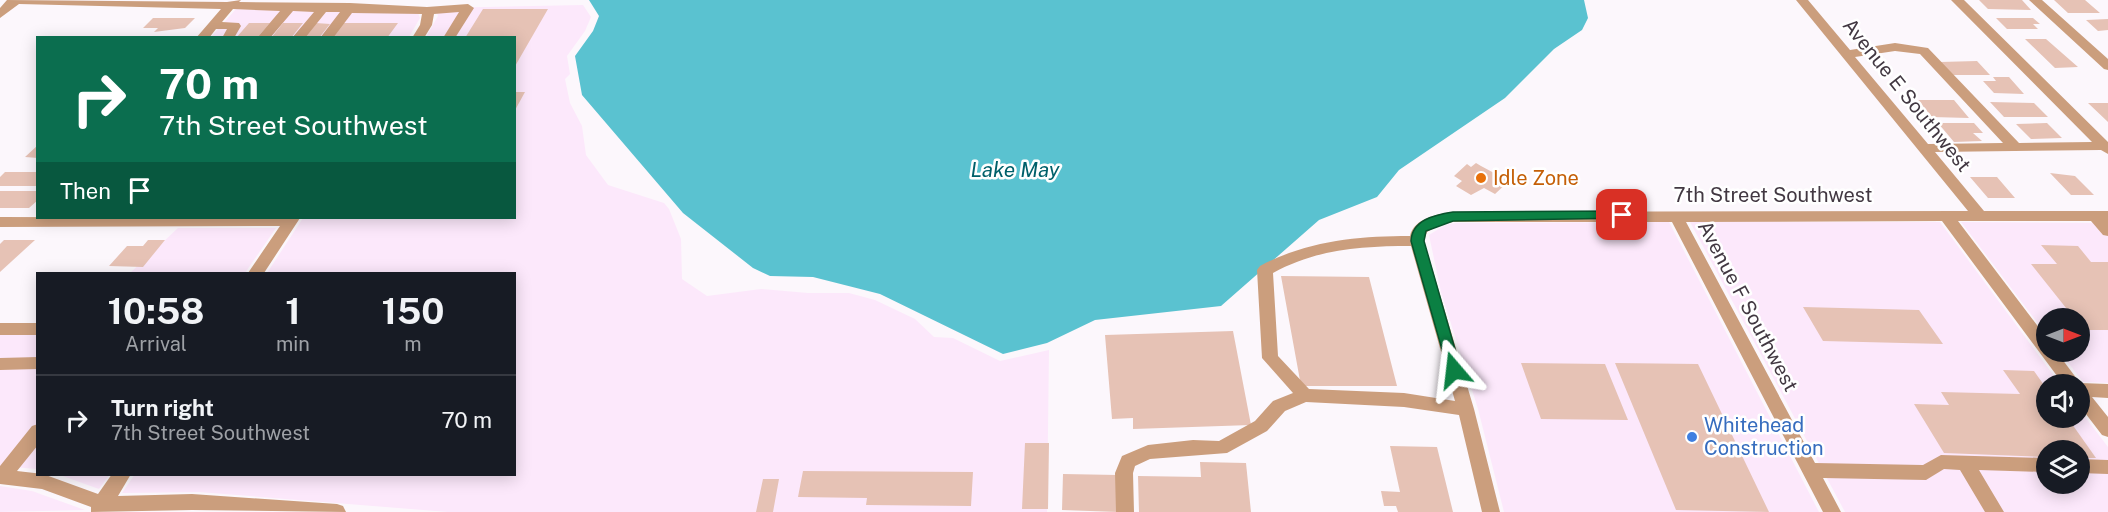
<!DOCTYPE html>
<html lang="en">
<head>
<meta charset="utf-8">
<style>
  body { margin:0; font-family:"Public Sans",sans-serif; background:#20242c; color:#f1f3f6; height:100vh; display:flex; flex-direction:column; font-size:22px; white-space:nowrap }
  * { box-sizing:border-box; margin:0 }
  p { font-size:20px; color:#9ea1a6 }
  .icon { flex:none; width:33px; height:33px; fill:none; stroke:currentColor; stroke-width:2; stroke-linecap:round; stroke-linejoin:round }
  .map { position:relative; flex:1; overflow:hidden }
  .details { position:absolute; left:36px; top:272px; width:480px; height:204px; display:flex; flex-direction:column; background:#171b24; border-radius:0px; box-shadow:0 3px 15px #0003 }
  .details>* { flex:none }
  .top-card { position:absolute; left:36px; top:36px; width:480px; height:183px; border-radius:0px; box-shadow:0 3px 15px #0003; background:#0b6e4f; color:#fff; overflow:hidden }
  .needle { width:39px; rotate:90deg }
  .buttons { position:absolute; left:2036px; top:308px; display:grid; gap:12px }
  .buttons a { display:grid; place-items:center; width:54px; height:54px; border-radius:50%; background:#171b24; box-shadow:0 3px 15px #0003; font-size:30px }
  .pin { position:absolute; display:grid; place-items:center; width:51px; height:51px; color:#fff; margin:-26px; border-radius:12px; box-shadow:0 3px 9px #0006 }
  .me { position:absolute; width:66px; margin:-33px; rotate:343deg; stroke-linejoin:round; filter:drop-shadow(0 0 4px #0008) }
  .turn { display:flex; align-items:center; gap:21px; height:126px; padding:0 24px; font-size:27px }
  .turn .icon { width:78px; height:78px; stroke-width:2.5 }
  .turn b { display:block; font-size:42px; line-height:51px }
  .then { display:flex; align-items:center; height:57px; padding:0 24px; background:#0003; gap:12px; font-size:22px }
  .eta { display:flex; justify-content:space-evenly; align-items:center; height:102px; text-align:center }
  .eta b { font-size:36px; font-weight:700; line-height:42px }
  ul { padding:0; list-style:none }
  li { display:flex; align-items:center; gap:18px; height:90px; padding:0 24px; border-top:2px solid #363941 }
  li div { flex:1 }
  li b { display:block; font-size:22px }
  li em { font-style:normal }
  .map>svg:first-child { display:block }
</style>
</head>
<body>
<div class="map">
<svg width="2108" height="512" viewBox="0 0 2108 512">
  <rect width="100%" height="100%" fill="#fcf7fc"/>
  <path fill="#fce8fb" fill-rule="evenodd" d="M583 5 591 17 585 31 567 56 570 74 565 79 570 103 582 126 586 155 608 185 664 203 669 209 681 239 682 279 707 296 761 289 808 293H849L875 300 915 319 934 337 953 338 1000 361 1049 350 1047 512H448L199 492 122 493 135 474H514V273H267L303 218H514V38L426 37 438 16 435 8Z
    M236 9 418 13 420 18 409 37 210 38Z
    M1669 222 1819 512H1504L1478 409 1441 292 1429 235 1445 225 1456 223Z
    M1690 222H1940L2060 384H2046V417H2079V409L2108 447V512H1845ZM2046 450H2079V483H2046Z
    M1961 222 2108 223V383L2083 382 2059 351H2079V318H2046V334Z
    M178 228H276L245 273H130Z
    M0 330H37V469L0 466Z
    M57 474H110L99 489Z
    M0 486 32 491 85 510 0 512Z"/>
  <path fill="#5ac2d0" d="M589 0H1584L1588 18 1582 30 1554 49 1505 98 1399 170 1377 197 1319 220 1221 306 1095 320 1047 343 1003 354 880 294 813 277 770 276 753 268 683 213 582 95 575 56 593 31 599 16Z"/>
  <path fill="#e6c2b5" d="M1979 0H2022L2031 10 1988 9Z
    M2054 0H2085L2100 13H2068Z
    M483 9H548L514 68V38H465Z
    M153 18H195L185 28 154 32 158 28H143Z
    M1996 18H2033L2040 24H2033L2038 29H2007Z
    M2108 19V30L2098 31 2086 20Z
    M249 23H270L257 38H236Z
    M283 23H303L291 38H271Z
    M316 23 330 24 319 38H304Z
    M342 23H398L387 38H331Z
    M2025 39H2046L2078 67 2055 68Z
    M1977 61 1990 75H1953L1940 62Z
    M1993 77H2009L2024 94 1994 93 1983 81H1996Z
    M514 92H525L514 112Z
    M1918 100H1954L1969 118 1932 117Z
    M1990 102 2034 103 2048 117H2004Z
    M2088 103H2108V122Z
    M1938 123H1974L1983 133H1973L1982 141 1954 142Z
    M2047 123 2062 138 2031 139 2016 124Z
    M38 145V158L25 157Z
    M1476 163 1481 166 1509 181 1495 194 1484 188 1471 195 1456 186 1462 181 1454 176 1467 164 1471 167Z
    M5 172H38V186H0V177Z
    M2050 173 2075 176 2094 195H2071Z
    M1970 177H1997L2015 198H1988Z
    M0 191H38V200L29 208H0Z
    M4 240H35L0 272V244Z
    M148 240H165L143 267 109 266 127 246H143Z
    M2041 245 2078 246 2091 262H2108V330H2083L2079 324V318H2074L2031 264H2057Z
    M1281 276 1369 277 1397 386H1301Z
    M1803 307 1919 310 1943 344 1823 341Z
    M1233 331 1251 425 1133 429V418L1112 419 1105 335Z
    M1521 363 1605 364 1628 420 1541 419Z
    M1615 363 1698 364 1769 512 1676 510Z
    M2003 370 2034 371 2046 388V417H2067L2096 458H2079V450H2046V457L1944 453 1914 404 1949 405 1941 392 2020 394Z
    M1025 443H1049L1048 509H1022Z
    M1390 446 1437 447 1453 512H1398L1396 506H1384L1381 491 1400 492Z
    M1200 462 1246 463 1251 512H1139L1138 476 1201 477Z
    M803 471 973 472 971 506 866 505 867 498 798 497Z
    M1063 474 1118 475V512L1062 510Z
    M763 479H779L773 512H756Z"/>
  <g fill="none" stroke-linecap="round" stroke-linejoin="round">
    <path fill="#cb9e7d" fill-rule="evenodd" d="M7 0 227 2 241 0 239 2 350 3 427 7 468 4 474 8 455 38H443L459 12 434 14 432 25 424 38H412L420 25 422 14 352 13 333 38H320L340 12H326L305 38H292L314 12 293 11 270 38H257L280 11 233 9 222 22 239 23 241 26 234 38H222L227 29H216L209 38H196L221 9 19 4 0 18V8Z
      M1796 0H1808L1850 50 1895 43 1928 48 2019 143 2092 142 1951 0H1964L2108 142V154L2101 150 1935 152 1984 211H2108V236L2103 235 2091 221H1958L2046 337V351H2056L2080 383 2108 384V398L2092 397 2108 417V437L2102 435 2079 405V384H2063L1942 221 1686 222 1815 463 1923 465 1941 455 2046 458V472L1979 470 2004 512H1985L1960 470 1944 469 1926 480 1823 478 1841 512H1823L1672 222H1453L1441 224 1427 232 1424 241 1474 409 1500 512H1482L1459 415 1404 407 1306 402 1285 411 1267 431 1227 453 1150 459 1135 466 1133 473 1134 512H1116L1115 473 1122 456 1148 445 1193 440 1219 441 1255 421 1273 401 1293 393 1262 358 1257 270 1260 266C1307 241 1357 236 1410 236 1414 218 1438 214 1453 212L1968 211ZM1895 51 1920 54 2003 143 1928 144 1855 57ZM1411 246 1455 401 1404 393 1309 389 1278 356 1273 273C1316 249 1363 246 1411 246Z
      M2029 0H2042L2108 59V70L2104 69Z
      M0 217 300 218 264 273H248L280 226 0 227Z
      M0 323H38V335H0Z
      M38 357V369L0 370V358Z
      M38 424V445L17 471 43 474 98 494 112 474H131L118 496 192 494 337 504 343 506 346 512 192 510 91 512V507L42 489 0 484V466L32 426Z
      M2079 459 2108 460V474L2079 473Z"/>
  </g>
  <path fill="#0b8043" stroke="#07532c" stroke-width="1.5" d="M1622 211 1629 215 1627 218 1453 221 1426 231 1424 241 1461 370 1459 374H1449L1411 241C1412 220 1434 215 1453 212Z"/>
  <circle fill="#e8710a" stroke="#fff" stroke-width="2" cx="1481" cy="178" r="6"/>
  <circle fill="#3f7fe0" stroke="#fff" stroke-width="2" cx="1692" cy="437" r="6"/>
  <g text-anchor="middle" stroke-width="5" stroke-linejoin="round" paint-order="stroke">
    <g font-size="20" fill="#423842" stroke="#fff">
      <text transform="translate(1907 95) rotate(51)" y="7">Avenue E Southwest</text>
      <text x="1773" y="202">7th Street Southwest</text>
      <text transform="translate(1748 306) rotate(62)" y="7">Avenue F Southwest</text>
    </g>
    <g font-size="20" fill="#c56008" stroke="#fff" text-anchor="start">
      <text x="1493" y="185">Idle Zone</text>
    </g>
    <g font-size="20" fill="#366cbe" stroke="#fff" text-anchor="start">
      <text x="1704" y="432">Whitehead<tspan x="1704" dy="23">Construction</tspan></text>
    </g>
    <g font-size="21" font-style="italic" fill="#00606a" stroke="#fff">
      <text x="1015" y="177">Lake May</text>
    </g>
  </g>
</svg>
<div class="buttons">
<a><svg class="needle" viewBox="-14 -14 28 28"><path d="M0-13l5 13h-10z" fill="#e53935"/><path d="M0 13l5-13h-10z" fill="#9ea1a6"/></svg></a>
<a><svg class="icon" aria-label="sound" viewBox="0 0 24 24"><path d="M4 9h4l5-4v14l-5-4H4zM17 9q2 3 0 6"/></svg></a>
<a><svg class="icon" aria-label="layers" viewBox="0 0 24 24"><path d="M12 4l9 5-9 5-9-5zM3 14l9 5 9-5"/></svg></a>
</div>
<div class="pin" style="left:1622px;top:215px;background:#d93025"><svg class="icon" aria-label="arrive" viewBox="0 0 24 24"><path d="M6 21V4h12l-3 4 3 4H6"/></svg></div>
<svg class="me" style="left:1454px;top:370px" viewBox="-20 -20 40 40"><path d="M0-17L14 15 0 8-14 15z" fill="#0b8043" stroke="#fff" stroke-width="4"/></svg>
<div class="top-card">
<div class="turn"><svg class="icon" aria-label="right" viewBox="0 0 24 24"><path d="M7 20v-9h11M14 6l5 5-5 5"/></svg><div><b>70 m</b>7th Street Southwest</div></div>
<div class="then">Then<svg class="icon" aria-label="arrive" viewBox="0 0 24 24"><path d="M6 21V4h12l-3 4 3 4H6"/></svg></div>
</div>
<section class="details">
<div class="eta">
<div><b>10:58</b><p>Arrival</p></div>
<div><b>1</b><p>min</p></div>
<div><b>150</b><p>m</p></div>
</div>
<ul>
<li><svg class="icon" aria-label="right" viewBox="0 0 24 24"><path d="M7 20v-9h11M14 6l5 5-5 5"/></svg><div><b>Turn right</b><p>7th Street Southwest</p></div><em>70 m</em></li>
</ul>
</section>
</div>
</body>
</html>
